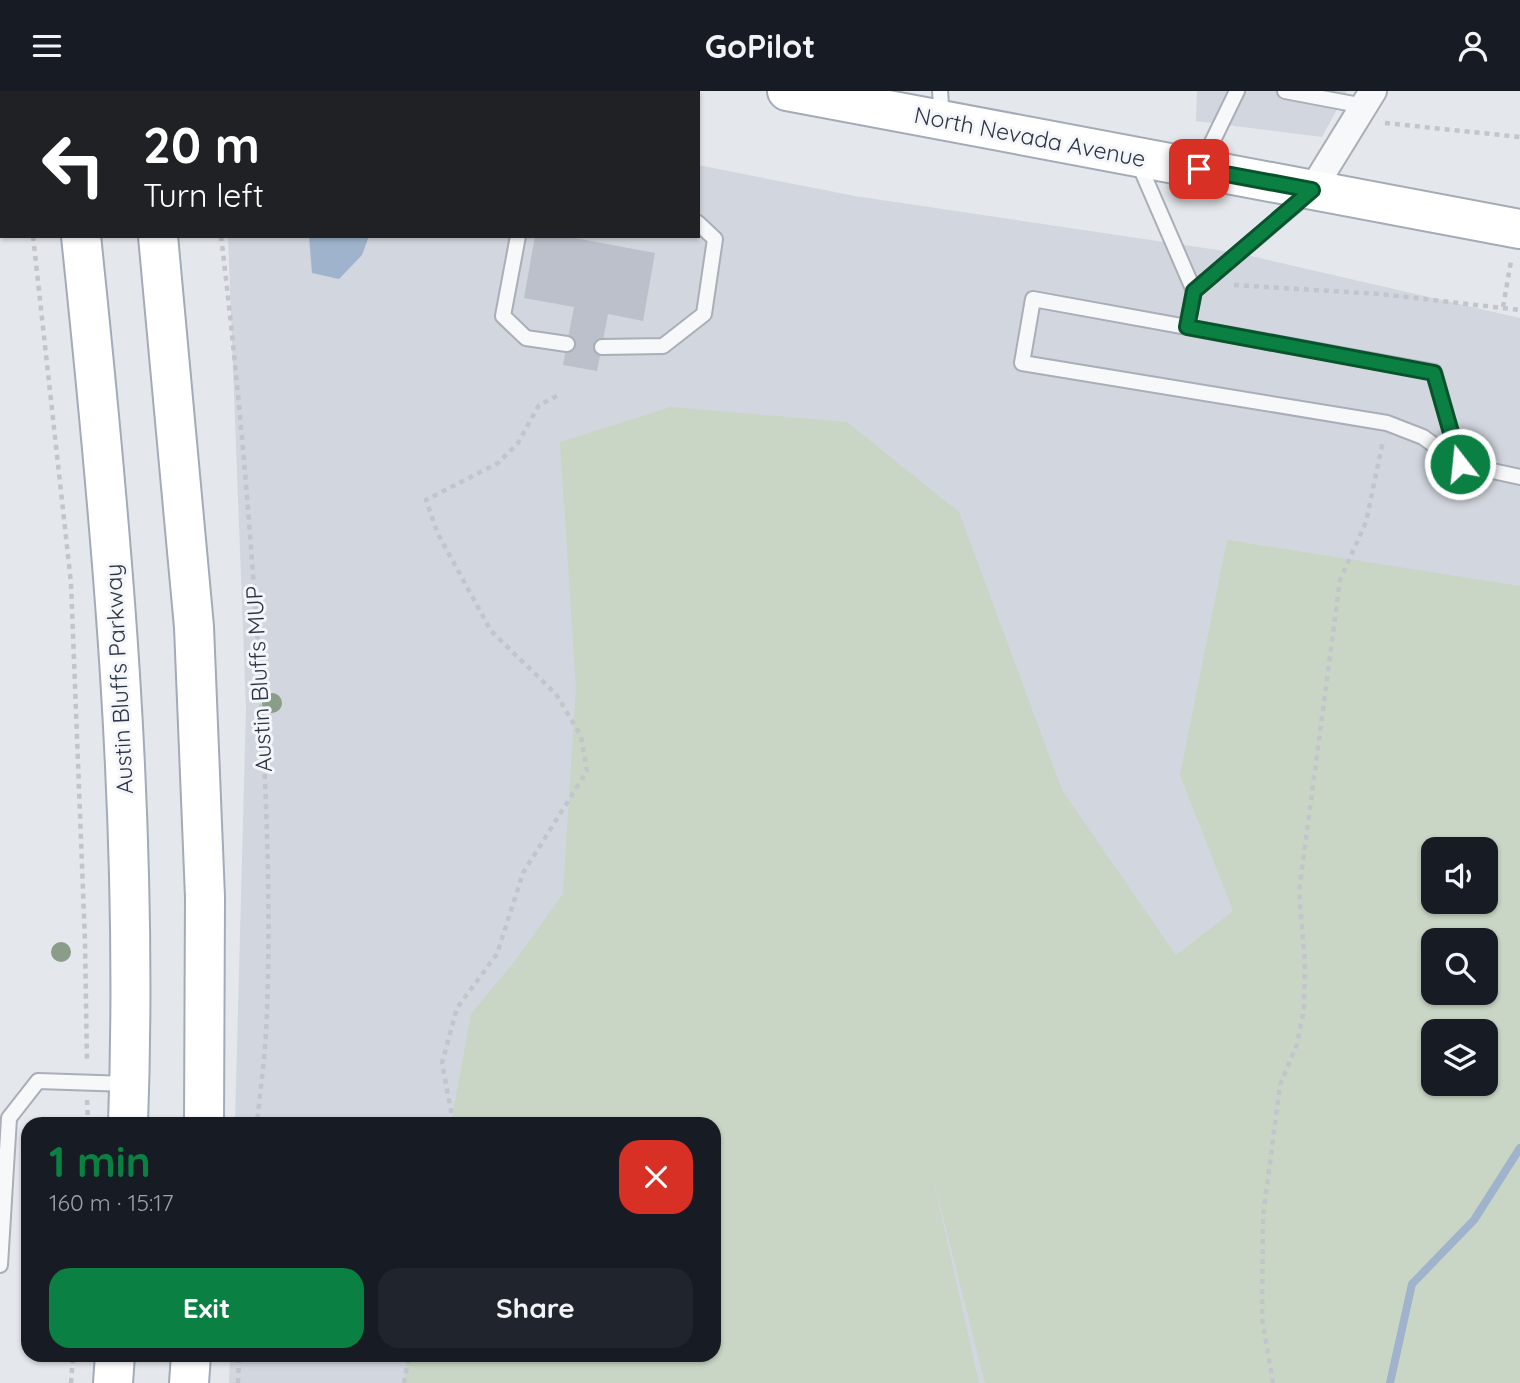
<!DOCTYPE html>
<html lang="en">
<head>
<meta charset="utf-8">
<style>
  body { margin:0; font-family:Quicksand,sans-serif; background:#20242c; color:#f1f3f6; height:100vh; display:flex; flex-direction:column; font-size:26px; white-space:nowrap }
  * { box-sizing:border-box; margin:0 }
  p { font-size:23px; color:#9ea1a6 }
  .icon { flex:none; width:38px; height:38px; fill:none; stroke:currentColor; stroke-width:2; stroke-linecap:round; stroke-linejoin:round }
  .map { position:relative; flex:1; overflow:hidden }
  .sheet { position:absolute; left:21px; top:1026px; width:700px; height:245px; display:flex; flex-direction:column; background:#171b24; border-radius:21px; box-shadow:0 2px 5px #0004 }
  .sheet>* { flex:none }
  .top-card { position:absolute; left:0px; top:0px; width:700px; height:147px; box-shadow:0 2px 5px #0004; background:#202124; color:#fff; overflow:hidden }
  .controls { position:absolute; left:1421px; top:746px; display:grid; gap:14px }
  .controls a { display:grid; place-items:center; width:77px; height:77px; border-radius:14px; background:#171b24; box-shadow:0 2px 5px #0004; font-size:35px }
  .pin { position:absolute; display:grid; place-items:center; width:60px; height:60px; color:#fff; margin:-30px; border-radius:14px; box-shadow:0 4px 10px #0006 }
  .me { position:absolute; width:77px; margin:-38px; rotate:344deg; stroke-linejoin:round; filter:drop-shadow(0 0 5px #0008) }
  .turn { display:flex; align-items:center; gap:24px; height:147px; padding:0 28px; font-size:32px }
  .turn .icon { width:91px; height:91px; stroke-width:2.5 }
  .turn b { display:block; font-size:49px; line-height:60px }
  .round { display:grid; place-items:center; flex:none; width:74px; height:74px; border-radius:21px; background:#20242c }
  .headline { display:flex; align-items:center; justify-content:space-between; height:119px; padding:0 28px }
  h1 { font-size:42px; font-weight:700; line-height:52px; color:#0b8043 }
  .button { display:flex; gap:14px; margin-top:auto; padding:14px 28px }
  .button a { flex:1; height:80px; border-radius:21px; background:#0b8043; color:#fff; font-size:28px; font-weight:700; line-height:80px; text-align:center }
  .button a+a { background:#20242c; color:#f1f3f6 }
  header { display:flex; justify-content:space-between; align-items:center; height:91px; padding:0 28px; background:#171b24; font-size:32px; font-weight:700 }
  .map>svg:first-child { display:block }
</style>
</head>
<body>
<header><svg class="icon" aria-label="menu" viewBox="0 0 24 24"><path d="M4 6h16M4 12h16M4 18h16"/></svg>GoPilot<svg class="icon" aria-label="person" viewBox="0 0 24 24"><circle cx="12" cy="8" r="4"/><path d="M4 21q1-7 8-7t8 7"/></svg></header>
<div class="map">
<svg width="1520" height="1292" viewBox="0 0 1520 1292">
  <rect width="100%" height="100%" fill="#e4e7ec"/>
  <path fill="#d2d6de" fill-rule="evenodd" d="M1197 0H1347L1322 46 1196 30Z
    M698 74 855 105 1238 162 1520 227V1292H229L230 1264H714V1032H235L246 617 228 145H698ZM1433 758H1486V810H1433ZM1433 849H1486V901H1433ZM1433 940H1486V992H1433Z"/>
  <path fill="#c9d6c5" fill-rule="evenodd" d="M671 316 847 331 959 421 1062 699 1176 864 1233 820 1180 684 1227 449 1520 495V1292H985L931 1078 979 1292H403L408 1264H714V1032H451L471 923 517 867 563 803 576 597 560 351ZM1433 758H1486V810H1433ZM1433 849H1486V901H1433ZM1433 940H1486V992H1433Z"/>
  <path fill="#9fb4cc" d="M309 145H369L362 164 339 188 312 182Z"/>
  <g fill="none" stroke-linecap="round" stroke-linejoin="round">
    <path stroke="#9fb4cc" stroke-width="8" d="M1390 1292 1412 1193 1474 1129 1520 1057"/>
  </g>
  <path fill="#bbc0ca" d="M535 145H564L655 162 643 230 608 223 597 280 563 274 574 216 524 207Z"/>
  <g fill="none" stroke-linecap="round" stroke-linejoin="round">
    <g stroke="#a9aeb7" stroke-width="18">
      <path id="lane" d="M940 0 942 27
        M1285 0 1364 15
        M1138 71 1194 200 1306 105
        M1201 74 1237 0
        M518 145 503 225 526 247 567 253
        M1187 236 1194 200
        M602 256 663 255 704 223 715 148 698 132
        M1460 373 1434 281 1033 208 1022 272 1387 332 1423 346 1460 373 1520 386
        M0 1174 9 1027 38 990 128 993"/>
    </g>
    <g stroke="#a9aeb7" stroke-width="30">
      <path id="street" d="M1312 99 1373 0"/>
    </g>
    <g stroke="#a3abb8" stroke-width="42">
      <path id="primary" d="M66 0V2
        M144 0V2
        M787 0 1520 138
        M81 145C112 440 139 736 128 1032
        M158 145 194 536 205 806 204 1032
        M113 1292 115 1264
        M189 1292 191 1264"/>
    </g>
    <path stroke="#c2c5cb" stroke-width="4.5" stroke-dasharray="5 5" stroke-linecap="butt" d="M18 0V2
      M205 0V2
      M1385 32 1520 46
      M33 145 71 492 85 851 87 972
      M221 145C238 287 250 430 259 572 266 696 272 820 266 943 264 973 260 1003 257 1032
      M1234 194 1380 203 1520 219
      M1503 216 1511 170
      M87 1009 88 1032
      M451 1032 452 1025 442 972 457 917 497 863 523 782 587 680 581 645 556 603 491 540 438 443 426 409 498 372 518 352 539 314 559 304
      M71 1292 73 1264
      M238 1292 239 1264
      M404 1292 409 1264
      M1273 1292 1262 1227 1263 1125 1280 994 1297 953 1304 918 1305 872 1299 801 1340 489 1366 431 1383 350"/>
    <use href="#lane" stroke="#f7f8fa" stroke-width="14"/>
    <use href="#street" stroke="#f7f8fa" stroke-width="26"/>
    <use href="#primary" stroke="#fff" stroke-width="38"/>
  </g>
  <g fill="#899d89">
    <circle cx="272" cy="612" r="10"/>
    <circle cx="61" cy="861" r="10"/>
  </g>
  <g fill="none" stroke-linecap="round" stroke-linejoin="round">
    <g stroke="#07532c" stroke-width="18">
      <path id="route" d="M1199 78 1312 99 1194 200 1187 236 1434 282 1460 373"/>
    </g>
    <use href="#route" stroke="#0b8043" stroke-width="12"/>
  </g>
  <g text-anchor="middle" stroke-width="6" stroke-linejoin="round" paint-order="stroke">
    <g font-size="23" fill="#2b3445" stroke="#f4f6f9">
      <text transform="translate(1030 46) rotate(11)" y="8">North Nevada Avenue</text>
      <text transform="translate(119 588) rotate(-93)" y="8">Austin Bluffs Parkway</text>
      <text transform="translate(259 588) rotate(-93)" y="8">Austin Bluffs MUP</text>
    </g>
  </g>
</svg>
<div class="controls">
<a><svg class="icon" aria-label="sound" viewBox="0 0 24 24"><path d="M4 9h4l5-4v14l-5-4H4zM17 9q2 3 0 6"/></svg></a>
<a><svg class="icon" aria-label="search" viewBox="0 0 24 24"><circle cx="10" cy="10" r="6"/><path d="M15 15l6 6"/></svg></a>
<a><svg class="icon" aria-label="layers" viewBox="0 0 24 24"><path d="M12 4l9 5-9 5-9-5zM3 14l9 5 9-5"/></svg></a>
</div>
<div class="pin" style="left:1199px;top:78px;background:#d93025"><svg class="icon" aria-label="arrive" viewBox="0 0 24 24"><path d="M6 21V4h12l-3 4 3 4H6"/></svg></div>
<svg class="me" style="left:1460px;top:373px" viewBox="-20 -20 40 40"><circle r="17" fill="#0b8043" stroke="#fff" stroke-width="3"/><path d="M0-11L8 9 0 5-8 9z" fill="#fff"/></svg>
<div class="top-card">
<div class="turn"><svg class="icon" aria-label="left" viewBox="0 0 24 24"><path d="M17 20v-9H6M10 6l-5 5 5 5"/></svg><div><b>20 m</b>Turn left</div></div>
</div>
<section class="sheet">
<div class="headline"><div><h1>1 min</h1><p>160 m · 15:17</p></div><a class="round" style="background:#d93025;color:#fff"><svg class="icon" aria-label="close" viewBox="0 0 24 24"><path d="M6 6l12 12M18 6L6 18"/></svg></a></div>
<div class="button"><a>Exit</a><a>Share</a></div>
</section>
</div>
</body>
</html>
